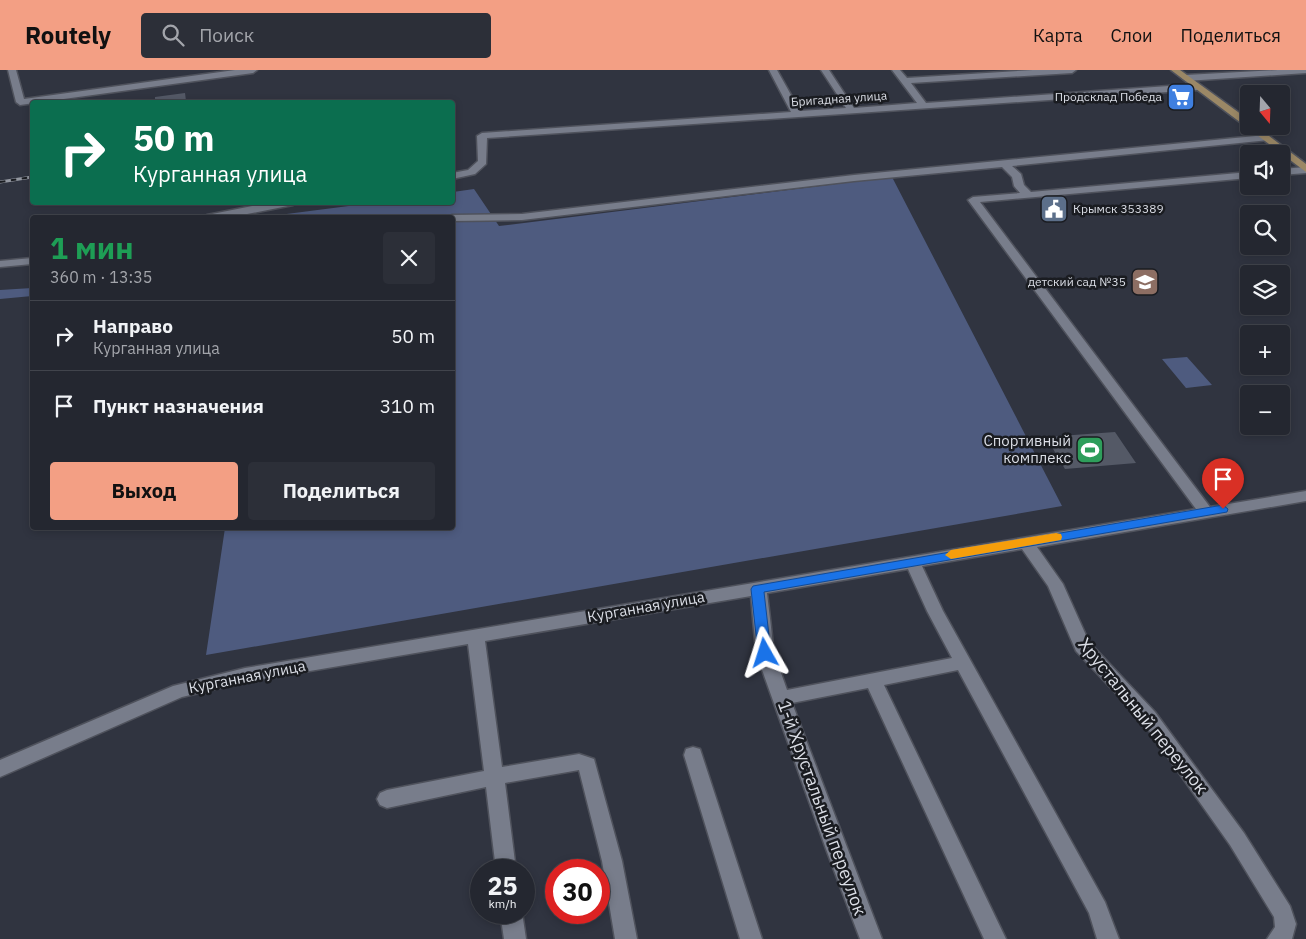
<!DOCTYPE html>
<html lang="ru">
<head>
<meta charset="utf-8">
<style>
  body { margin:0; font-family:"IBM Plex Sans",sans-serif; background:#2c2f38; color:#f1f3f6; height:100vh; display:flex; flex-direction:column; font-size:19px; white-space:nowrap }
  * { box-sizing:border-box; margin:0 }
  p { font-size:16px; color:#a3a5ab }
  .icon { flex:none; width:28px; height:28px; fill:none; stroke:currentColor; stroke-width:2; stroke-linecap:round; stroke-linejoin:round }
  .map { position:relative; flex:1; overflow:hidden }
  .panel { position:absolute; left:30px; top:145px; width:425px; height:315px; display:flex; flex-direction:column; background:#242730; border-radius:5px; box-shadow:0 2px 8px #0003,0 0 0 1px #41444c }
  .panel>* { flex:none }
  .hud { position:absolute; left:30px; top:30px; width:425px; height:105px; border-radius:5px; box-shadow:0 2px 8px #0003,0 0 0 1px #41444c; background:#0b6e4f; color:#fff; overflow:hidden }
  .needle { width:32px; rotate:161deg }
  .tools { position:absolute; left:1240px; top:15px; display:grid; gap:10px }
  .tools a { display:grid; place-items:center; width:50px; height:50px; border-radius:5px; background:#242730; box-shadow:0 2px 8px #0003,0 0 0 1px #41444c; font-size:25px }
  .speed { position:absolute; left:470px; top:789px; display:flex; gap:10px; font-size:25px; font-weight:700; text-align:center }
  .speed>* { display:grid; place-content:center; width:65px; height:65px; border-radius:50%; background:#242730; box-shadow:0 2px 8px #0003,0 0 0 1px #41444c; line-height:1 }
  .speed small { font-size:12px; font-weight:400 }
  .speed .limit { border:8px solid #d22; background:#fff; color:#111 }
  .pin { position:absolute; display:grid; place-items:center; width:42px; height:42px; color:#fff; margin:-51px -21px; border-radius:50% 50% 50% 0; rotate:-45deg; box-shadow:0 0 5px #0007 }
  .pin .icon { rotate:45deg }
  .me { position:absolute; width:55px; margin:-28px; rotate:354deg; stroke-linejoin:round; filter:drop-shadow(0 0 4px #0008) }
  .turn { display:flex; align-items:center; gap:18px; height:105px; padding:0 20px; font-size:22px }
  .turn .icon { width:65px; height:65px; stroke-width:2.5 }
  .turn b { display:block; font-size:35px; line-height:42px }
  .round { display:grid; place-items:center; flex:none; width:52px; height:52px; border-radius:5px; background:#2c2f38 }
  .head { display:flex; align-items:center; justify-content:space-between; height:85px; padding:0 20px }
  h1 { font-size:30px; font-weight:700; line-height:38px; color:#1e9e55 }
  .primary-button { display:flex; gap:10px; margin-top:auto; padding:10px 20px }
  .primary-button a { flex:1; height:58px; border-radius:5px; background:#f39f84; color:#111; font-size:20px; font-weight:700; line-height:58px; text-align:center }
  .primary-button a+a { background:#2c2f38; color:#f1f3f6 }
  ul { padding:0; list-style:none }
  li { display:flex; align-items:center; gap:15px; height:70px; padding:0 20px; border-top:1px solid #41444c }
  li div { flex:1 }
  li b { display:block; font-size:19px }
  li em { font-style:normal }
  header { display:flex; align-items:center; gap:30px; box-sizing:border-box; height:70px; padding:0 25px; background:#f39f84; color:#111 }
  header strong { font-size:24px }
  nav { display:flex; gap:28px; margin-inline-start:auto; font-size:18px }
  .search { width:350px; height:45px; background:#2c2f38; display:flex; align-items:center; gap:12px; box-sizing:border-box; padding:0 18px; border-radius:5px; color:#a3a5ab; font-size:19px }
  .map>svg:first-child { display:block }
</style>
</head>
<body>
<header>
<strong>Routely</strong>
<div class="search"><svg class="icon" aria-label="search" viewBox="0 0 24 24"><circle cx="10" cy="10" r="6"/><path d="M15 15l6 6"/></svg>Поиск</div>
<nav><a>Карта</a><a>Слои</a><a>Поделиться</a></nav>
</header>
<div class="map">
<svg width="1306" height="869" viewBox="0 0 1306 869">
  <rect width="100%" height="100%" fill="#303440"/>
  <path fill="#4e5b7f" d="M892 107 1062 436 206 585 225 458H452V148L271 147V146L372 133 452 132 453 122 474 119 499 156Z
    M32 218V226L0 229V220Z
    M1187 287 1212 315 1186 318 1162 289Z"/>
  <path fill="#545966" d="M185 23 186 31 155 32V27Z
    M1115 362 1136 393 1065 399 1046 367Z"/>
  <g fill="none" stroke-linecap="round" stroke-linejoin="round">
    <g stroke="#4f525c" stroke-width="3">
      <path id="minor" d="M8 0H16L24 29 235 0H257L253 3 20 35 16 32Z
        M769 0H777L800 41 846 38 821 0H829L854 38 917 33 892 0H900L907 8 1033 0H1076L1072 3 911 13 926 33 1197 14 1201 17 1197 20 487 68 486 94 475 104 452 109V103L468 100 478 91 477 66 482 63 791 42Z
        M1278 0H1306V3L1186 11 1182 8 1186 5Z
        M1266 65 1269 66V70L1012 96 1021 104 1024 115 1031 122 1249 102V108L980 132 1210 437 1306 421V431L1037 477 1063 514 1089 572 1155 642 1244 763 1290 836 1296 854 1292 869H1267L1275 857 1274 847 1230 775 1143 652 1076 581 1048 516 1022 479 922 496 943 541 1105 832 1119 869H1097L1089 843 958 600 884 615 1006 869H984L868 618 792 633 882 869H860L826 779 756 583 751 526 485 571 502 697 579 684 594 689 622 791 637 869H615L602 791 579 700 505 713 516 800H496L486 717 387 738 380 735 377 729 380 723 387 720 484 701 468 574 245 612 182 627 0 707V690L173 616 245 598 1196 439 968 130 973 127 1020 123 1014 116 1012 107 1002 97 854 111 522 150 452 151V148H447L452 145 522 144 854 105ZM908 499 927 541 952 588 787 620 774 583 767 523Z
        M1306 97V103L1281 105V99Z
        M273 132H298L293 135 227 148H202L207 145Z
        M32 188V194L0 197V191Z
        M693 677 700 679 702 685 762 869H740L684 685 686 679Z
        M500 842H522L526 869H504Z"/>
    </g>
    <g stroke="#4f525c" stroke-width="3">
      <path id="major" d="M1171 0H1180L1249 50V56H1256L1306 94V102Z"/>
    </g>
    <use href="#minor" fill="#787d8b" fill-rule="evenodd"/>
    <use href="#major" fill="#9b8866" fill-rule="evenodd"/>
    <g stroke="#9397a0" stroke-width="3">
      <path id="rail" d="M0 112 32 107"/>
    </g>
    <use href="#rail" stroke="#1a1c21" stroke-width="2" stroke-dasharray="5.5" stroke-linecap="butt"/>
  </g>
  <path fill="#1a73e8" stroke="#114b97" d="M1223 435 1228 439 1227 442 764 522 771 583 770 587 765 588 760 587 758 583 751 519 753 516Z"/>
  <path fill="#f59e0b" d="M1056 463 1061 464 1062 467 1061 470 951 489 945 485 951 480Z"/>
  <defs>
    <g id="supermarket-square" transform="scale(1.4375)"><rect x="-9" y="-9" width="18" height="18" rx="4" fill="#3f7fe0" stroke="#1a1c21"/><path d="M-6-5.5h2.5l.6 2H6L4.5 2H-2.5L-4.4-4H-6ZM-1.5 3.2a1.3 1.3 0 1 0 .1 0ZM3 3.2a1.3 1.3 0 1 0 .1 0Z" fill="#fff"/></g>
    <g id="civic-square" transform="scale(1.4375)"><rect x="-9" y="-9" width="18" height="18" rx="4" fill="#5c6f8a" stroke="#1a1c21"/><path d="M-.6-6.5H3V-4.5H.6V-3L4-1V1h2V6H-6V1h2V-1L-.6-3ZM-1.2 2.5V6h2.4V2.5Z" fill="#fff"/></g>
    <g id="school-square" transform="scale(1.4375)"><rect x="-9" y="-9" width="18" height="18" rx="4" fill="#8d6e63" stroke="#1a1c21"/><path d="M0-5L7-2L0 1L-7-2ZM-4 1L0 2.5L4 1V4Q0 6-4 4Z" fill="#fff"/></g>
    <g id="stadium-square" transform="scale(1.4375)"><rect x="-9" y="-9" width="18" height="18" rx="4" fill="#2e9e5b" stroke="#1a1c21"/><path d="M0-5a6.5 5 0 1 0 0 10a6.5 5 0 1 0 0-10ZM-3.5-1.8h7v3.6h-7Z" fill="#fff"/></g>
  </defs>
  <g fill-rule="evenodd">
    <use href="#supermarket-square" x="1181" y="27"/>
    <use href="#civic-square" x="1054" y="139"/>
    <use href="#school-square" x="1145" y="212"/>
    <use href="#stadium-square" x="1090" y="380"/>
  </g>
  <g text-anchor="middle" stroke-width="5" stroke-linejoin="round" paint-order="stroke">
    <g font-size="12" fill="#dbdee6" stroke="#1a1c21" text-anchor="end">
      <text x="1162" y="31">Продсклад Победа</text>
      <text x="1073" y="143" text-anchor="start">Крымск 353389</text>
      <text x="1126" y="216">детский сад №35</text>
    </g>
    <g font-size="12" fill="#dbdee6" stroke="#1a1c21">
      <text transform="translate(839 29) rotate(-4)" y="4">Бригадная улица</text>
    </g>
    <g font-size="15" fill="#dbdee6" stroke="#1a1c21" text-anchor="end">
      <text x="1071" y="376">Спортивный<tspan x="1071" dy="17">комплекс</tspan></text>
    </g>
    <g font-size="15" fill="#dbdee6" stroke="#1a1c21">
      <text transform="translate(646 537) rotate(-10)" y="5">Курганная улица</text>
      <text transform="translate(247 607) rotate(-11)" y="5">Курганная улица</text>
    </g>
    <g font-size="18" fill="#dbdee6" stroke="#1a1c21">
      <text transform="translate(1143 646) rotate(51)" y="6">Хрустальный переулок</text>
      <text transform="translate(822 738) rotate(70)" y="6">1-й Хрустальный переулок</text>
    </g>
  </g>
</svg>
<div class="tools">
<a><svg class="needle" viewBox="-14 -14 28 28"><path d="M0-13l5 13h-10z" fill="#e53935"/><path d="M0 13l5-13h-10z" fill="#a3a5ab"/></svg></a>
<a><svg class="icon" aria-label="sound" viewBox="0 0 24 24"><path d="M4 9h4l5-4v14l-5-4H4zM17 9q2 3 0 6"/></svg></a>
<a><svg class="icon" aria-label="search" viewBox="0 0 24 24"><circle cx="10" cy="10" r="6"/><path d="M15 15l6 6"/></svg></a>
<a><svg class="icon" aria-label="layers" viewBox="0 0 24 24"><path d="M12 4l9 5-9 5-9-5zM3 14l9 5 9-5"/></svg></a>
<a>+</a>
<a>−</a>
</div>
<div class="speed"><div>25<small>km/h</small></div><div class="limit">30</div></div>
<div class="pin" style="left:1223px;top:439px;background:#d93025"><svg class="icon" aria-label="arrive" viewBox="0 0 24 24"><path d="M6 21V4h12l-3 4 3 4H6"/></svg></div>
<svg class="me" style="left:765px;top:583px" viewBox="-20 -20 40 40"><path d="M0-17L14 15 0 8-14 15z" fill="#1a73e8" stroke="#fff" stroke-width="4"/></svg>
<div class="hud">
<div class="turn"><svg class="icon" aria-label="right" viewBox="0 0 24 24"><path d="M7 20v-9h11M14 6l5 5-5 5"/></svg><div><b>50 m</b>Курганная улица</div></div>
</div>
<section class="panel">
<div class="head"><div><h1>1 мин</h1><p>360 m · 13:35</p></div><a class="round"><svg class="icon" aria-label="close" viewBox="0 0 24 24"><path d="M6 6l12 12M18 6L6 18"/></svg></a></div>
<ul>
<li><svg class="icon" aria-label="right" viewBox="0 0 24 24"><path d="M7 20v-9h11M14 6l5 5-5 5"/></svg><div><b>Направо</b><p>Курганная улица</p></div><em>50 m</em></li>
<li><svg class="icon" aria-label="arrive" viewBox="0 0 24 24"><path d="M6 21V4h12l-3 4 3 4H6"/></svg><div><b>Пункт назначения</b></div><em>310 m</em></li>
</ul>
<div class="primary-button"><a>Выход</a><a>Поделиться</a></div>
</section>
</div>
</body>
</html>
